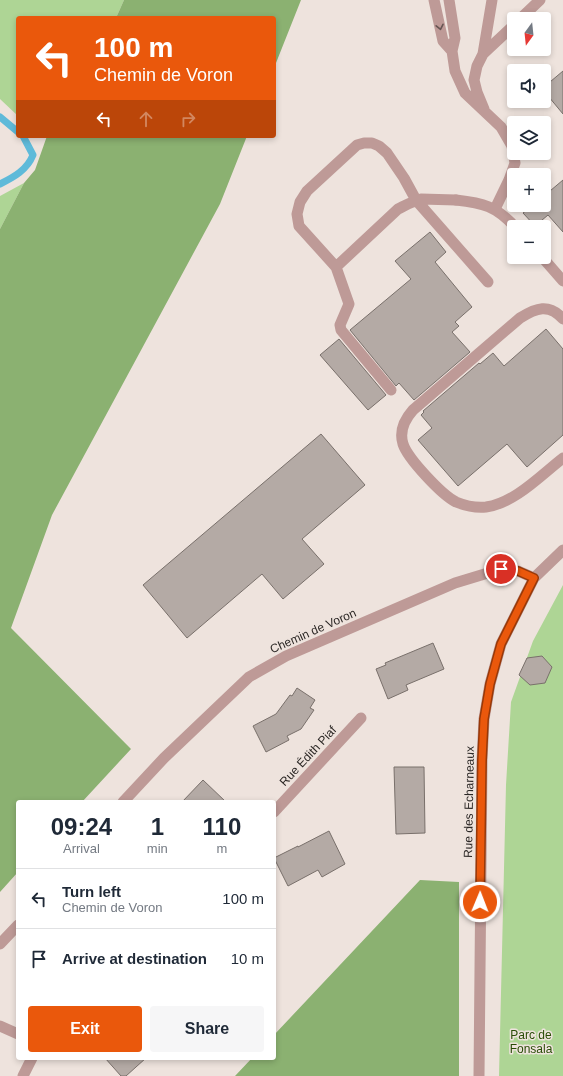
<!DOCTYPE html>
<html lang="en">
<head>
<meta charset="utf-8">
<style>
  body { margin:0; font-family:Helvetica,sans-serif; background:#f6f6f7; color:#1f2937; height:100vh; display:flex; flex-direction:column; font-size:15px; white-space:nowrap }
  * { box-sizing:border-box; margin:0 }
  p { font-size:13px; color:#747a83 }
  .icon { flex:none; width:22px; height:22px; fill:none; stroke:currentColor; stroke-width:2; stroke-linecap:round; stroke-linejoin:round }
  .map { position:relative; flex:1; overflow:hidden }
  .sheet { position:absolute; left:16px; top:800px; width:260px; height:260px; display:flex; flex-direction:column; background:#fff; border-radius:4px; box-shadow:0 2px 6px #0003 }
  .sheet>* { flex:none }
  .top-card { position:absolute; left:16px; top:16px; width:260px; height:122px; border-radius:4px; box-shadow:0 2px 6px #0003; background:#ea580c; color:#fff; overflow:hidden }
  .needle { width:26px; rotate:195deg }
  .tools { position:absolute; left:507px; top:12px; display:grid; gap:8px }
  .tools a { display:grid; place-items:center; width:44px; height:44px; border-radius:4px; background:#fff; box-shadow:0 2px 6px #0003; font-size:20px }
  .pin { position:absolute; display:grid; place-items:center; width:34px; height:34px; color:#fff; margin:-17px; border:2px solid #fff; border-radius:50%; box-shadow:0 1px 4px #0007 }
  .me { position:absolute; width:44px; margin:-22px; rotate:1deg; stroke-linejoin:round; filter:drop-shadow(0 0 3px #0008) }
  .turn { display:flex; align-items:center; gap:14px; height:84px; padding:0 12px; font-size:18px }
  .turn .icon { width:52px; height:52px; stroke-width:2.5 }
  .turn b { display:block; font-size:28px; line-height:34px }
  .lanes { display:flex; align-items:center; height:38px; padding:0 12px; background:#0003; justify-content:center; gap:20px; direction:ltr }
  .lanes .off { opacity:.35 }
  .eta { display:flex; justify-content:space-evenly; align-items:center; height:68px; text-align:center }
  .eta b { font-size:24px; font-weight:600; line-height:28px }
  .cta { display:flex; gap:8px; margin-top:auto; padding:8px 12px }
  .cta a { flex:1; height:46px; border-radius:4px; background:#ea580c; color:#fff; font-size:16px; font-weight:600; line-height:46px; text-align:center }
  .cta a+a { background:#f6f6f7; color:#1f2937 }
  ul { padding:0; list-style:none }
  li { display:flex; align-items:center; gap:12px; height:60px; padding:0 12px; border-top:1px solid #e0e1e3 }
  li div { flex:1 }
  li b { display:block; font-size:15px }
  li em { font-style:normal }
  .map>svg:first-child { display:block }
</style>
</head>
<body>
<div class="map">
<svg width="563" height="1076" viewBox="0 0 563 1076">
  <rect width="100%" height="100%" fill="#eee3dd"/>
  <path fill="#aed595" d="M0 0H124L116 18H18V116L0 99Z
    M24 183 0 229V196Z
    M563 585V1076H499L506 785 511 702 533 641Z"/>
  <path fill="#8bb171" d="M124 0H301L274 68V18H116Z
    M47 136H247L220 204 52 515 11 628 131 749 82 802H18V872L0 892V229L24 183 35 170Z
    M420 880 459 882V1076H235L252 1058H274V1035Z"/>
  <g fill="none" stroke-linecap="round" stroke-linejoin="round">
    <path stroke="#5fbad9" stroke-width="7" d="M0 117 18 132
      M0 184C14 177 27 170 33 155L23 136"/>
  </g>
  <path fill="#b4aaa5" stroke="#79706b" d="M563 71V114L544 91V87Z
    M563 180V232L548 215 535 226 523 213 533 205H544V196Z
    M430 232 446 252 435 262 472 307 455 322 459 326 452 332 470 352 414 400 399 383 396 386 350 330 411 279 395 261Z
    M546 329 563 349V435L527 467 507 444 458 486 418 440 432 428 421 415 424 412 423 411 479 363 480 364 493 353 504 366Z
    M339 339 386 395 368 410 320 355Z
    M321 434 365 485 302 539 324 564 283 599 262 574 187 638 143 585Z
    M433 643 444 669 406 685 408 690 388 699 376 669 386 665 385 663Z
    M542 656 552 667 545 683 530 685 519 675 527 658Z
    M297 688 315 700 310 708 314 710 301 729 287 736 289 740 266 752 253 726 276 714 290 695 292 696Z
    M394 767H424L425 833 396 834Z
    M203 780 226 802H182Z
    M329 831 345 864 322 877 318 870 288 886 274 858 298 846V847Z
    M105 1058H146L126 1076H121Z"/>
  <g fill="none" stroke-linecap="round" stroke-linejoin="round">
    <path stroke="#be9a97" stroke-width="11" d="M434 0 443 41 452 51
      M449 0 455 38 452 51 455 71 465 93 501 127 512 146 515 163 509 180 495 209
      M520 19 540 0
      M483 54 514 25
      M484 109 477 92 474 80 477 66 483 54 492 0
      M456 200 421 199C413 201 406 205 398 209L336 267 299 226 297 214 300 202 307 191 357 145 364 143H372L379 146 387 153 404 178 416 200 488 282
      M336 267 349 304 340 325 341 330 391 390
      M563 319C549 303 536 308 520 318L413 410C405 419 399 431 403 444 408 459 442 495 456 502 466 506 476 508 486 507 515 503 541 475 563 458"/>
    <path stroke="#be9a97" stroke-width="11" d="M456 200C483 203 496 206 515 227
      M542 257 563 281
      M123 802 164 758 249 677 286 656 455 583 501 569 518 571 534 578
      M274 812 361 718
      M0 944 18 925
      M0 1026 18 1034
      M23 1076 32 1058
      M479 1076 482 760 484 719 490 684 501 644 534 578 563 550"/>
  </g>
  <defs><path id="oneway-chevron" d="M-2-3.5L2.5 0L-2 3.5" fill="none" stroke-width="1.6" stroke-linecap="round" stroke-linejoin="round"/></defs>
  <use stroke="#665553" href="#oneway-chevron" transform="translate(440 27) rotate(78)"/>
  <g fill="none" stroke-linecap="round" stroke-linejoin="round">
    <g stroke="#983908" stroke-width="10">
      <path id="route" d="M480 902 482 760 484 719 490 684 501 644 534 578 518 571 501 569"/>
    </g>
    <use href="#route" stroke="#ea580c" stroke-width="7"/>
  </g>
  <g text-anchor="middle" stroke-width="3" stroke-linejoin="round" paint-order="stroke">
    <g font-size="12" fill="#2b2725" stroke="#eee3dd">
      <text transform="translate(313 631) rotate(-24)" y="4">Chemin de Voron</text>
      <text transform="translate(308 756) rotate(-47)" y="4">Rue Édith Piaf</text>
      <text transform="translate(469 802) rotate(-89)" y="4">Rue des Echarneaux</text>
    </g>
    <g font-size="12" fill="#2a4d07" stroke="#eee3dd">
      <text x="531" y="1039">Parc de<tspan x="531" dy="14">Fonsala</tspan></text>
    </g>
  </g>
</svg>
<div class="tools">
<a><svg class="needle" viewBox="-14 -14 28 28"><path d="M0-13l5 13h-10z" fill="#e53935"/><path d="M0 13l5-13h-10z" fill="#747a83"/></svg></a>
<a><svg class="icon" aria-label="sound" viewBox="0 0 24 24"><path d="M4 9h4l5-4v14l-5-4H4zM17 9q2 3 0 6"/></svg></a>
<a><svg class="icon" aria-label="layers" viewBox="0 0 24 24"><path d="M12 4l9 5-9 5-9-5zM3 14l9 5 9-5"/></svg></a>
<a>+</a>
<a>−</a>
</div>
<div class="pin" style="left:501px;top:569px;background:#d93025"><svg class="icon" aria-label="arrive" viewBox="0 0 24 24"><path d="M6 21V4h12l-3 4 3 4H6"/></svg></div>
<svg class="me" style="left:480px;top:902px" viewBox="-20 -20 40 40"><circle r="17" fill="#ea580c" stroke="#fff" stroke-width="3"/><path d="M0-11L8 9 0 5-8 9z" fill="#fff"/></svg>
<div class="top-card">
<div class="turn"><svg class="icon" aria-label="left" viewBox="0 0 24 24"><path d="M17 20v-9H6M10 6l-5 5 5 5"/></svg><div><b>100 m</b>Chemin de Voron</div></div>
<div class="lanes"><svg class="icon" aria-label="left" viewBox="0 0 24 24"><path d="M17 20v-9H6M10 6l-5 5 5 5"/></svg><svg class="icon off" aria-label="ahead" viewBox="0 0 24 24"><path d="M12 20V5M6 11l6-6 6 6"/></svg><svg class="icon off" aria-label="right" viewBox="0 0 24 24"><path d="M7 20v-9h11M14 6l5 5-5 5"/></svg></div>
</div>
<section class="sheet">
<div class="eta">
<div><b>09:24</b><p>Arrival</p></div>
<div><b>1</b><p>min</p></div>
<div><b>110</b><p>m</p></div>
</div>
<ul>
<li><svg class="icon" aria-label="left" viewBox="0 0 24 24"><path d="M17 20v-9H6M10 6l-5 5 5 5"/></svg><div><b>Turn left</b><p>Chemin de Voron</p></div><em>100 m</em></li>
<li><svg class="icon" aria-label="arrive" viewBox="0 0 24 24"><path d="M6 21V4h12l-3 4 3 4H6"/></svg><div><b>Arrive at destination</b></div><em>10 m</em></li>
</ul>
<div class="cta"><a>Exit</a><a>Share</a></div>
</section>
</div>
</body>
</html>
